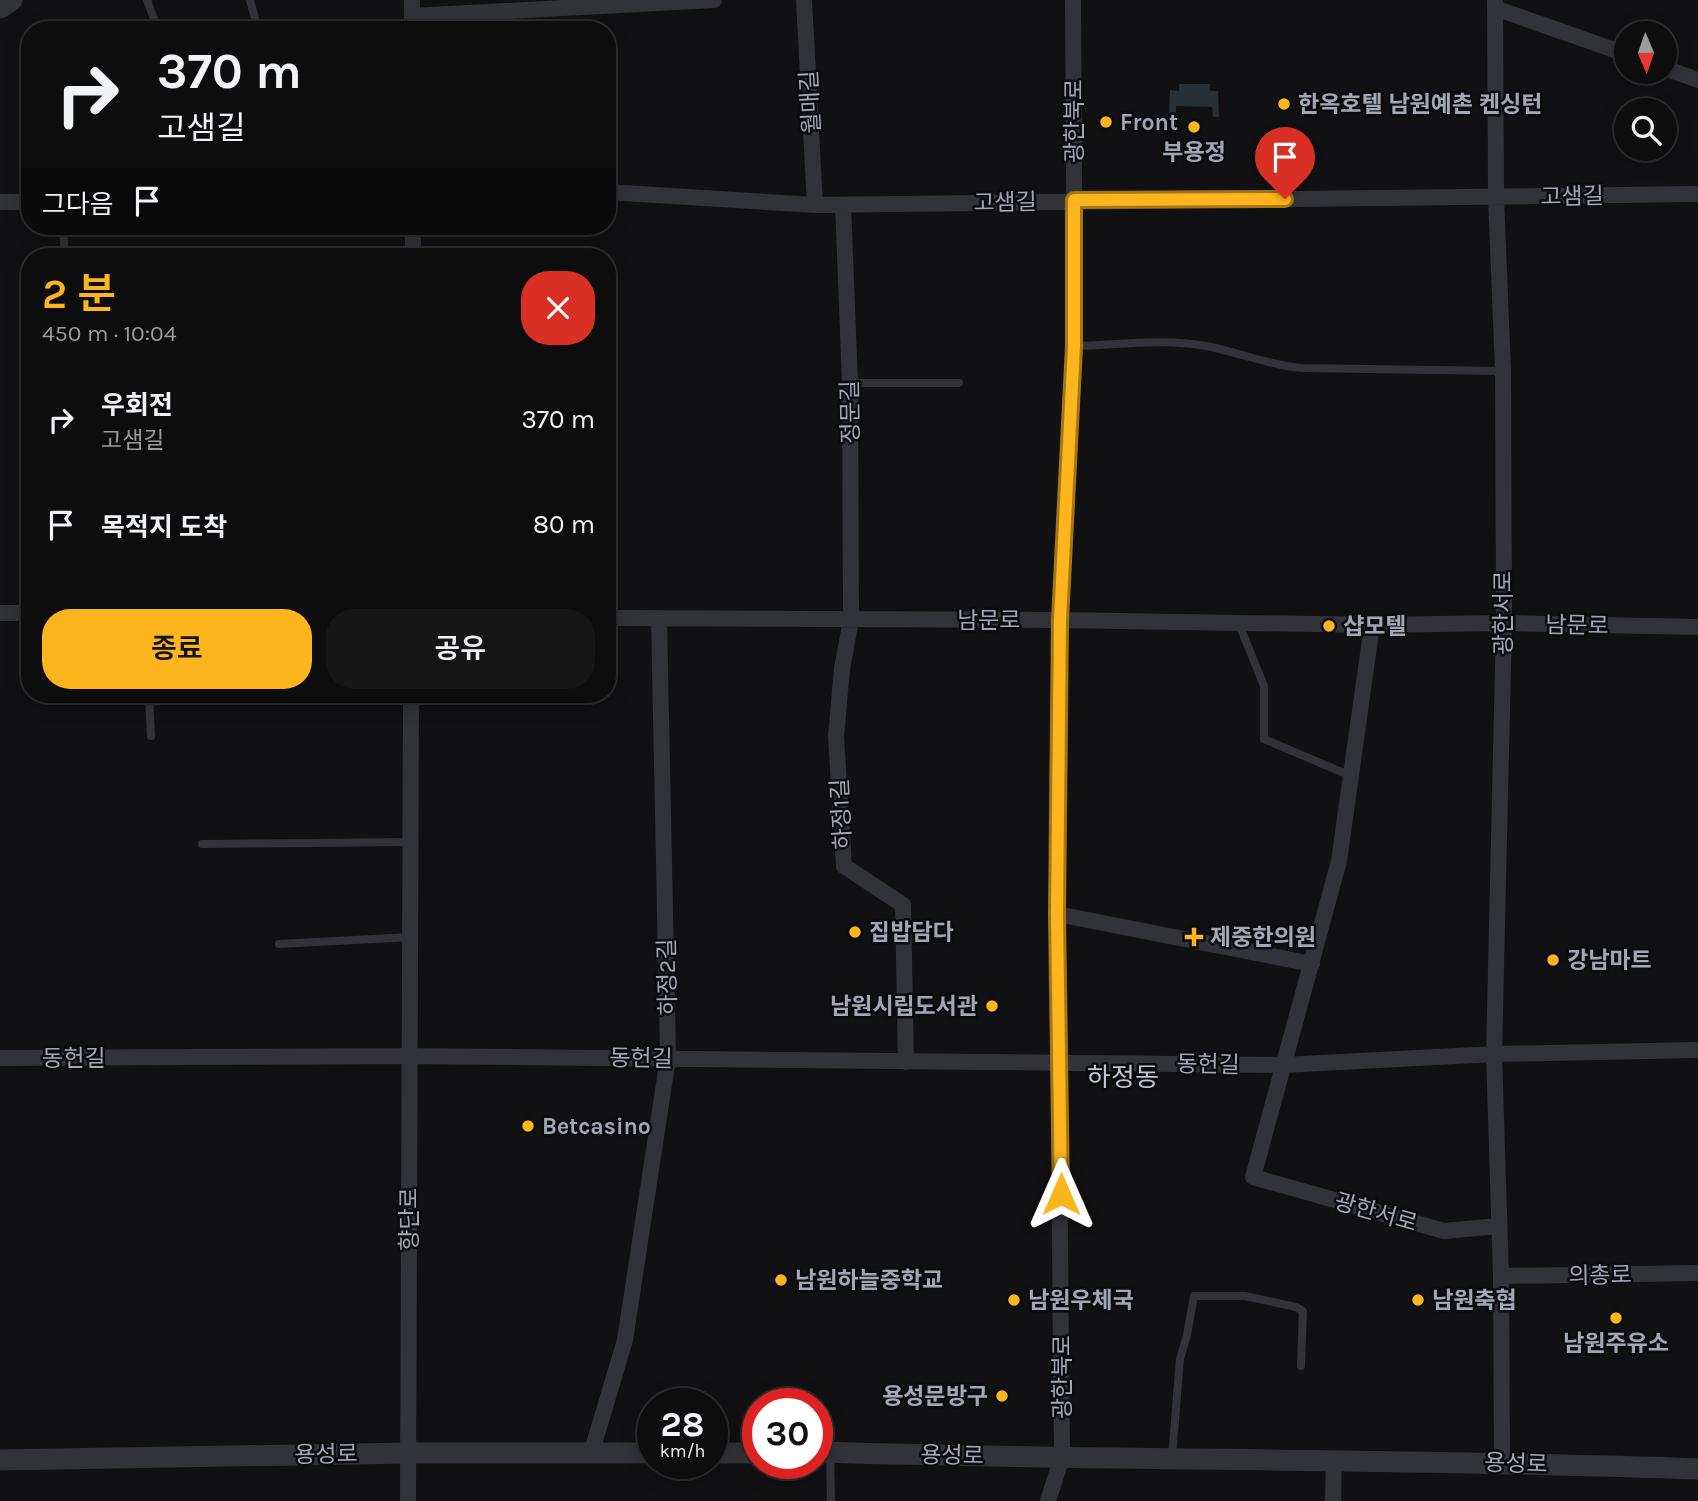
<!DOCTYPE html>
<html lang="ko">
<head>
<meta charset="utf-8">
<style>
  body { margin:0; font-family:Karla,"Noto Sans KR",sans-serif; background:#161617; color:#f1f3f6; height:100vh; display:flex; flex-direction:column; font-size:26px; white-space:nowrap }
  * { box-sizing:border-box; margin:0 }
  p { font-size:23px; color:#9a9c9e }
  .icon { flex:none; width:38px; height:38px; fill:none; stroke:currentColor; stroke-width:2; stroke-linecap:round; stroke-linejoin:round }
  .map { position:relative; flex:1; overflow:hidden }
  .sheet { position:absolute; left:21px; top:248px; width:595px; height:455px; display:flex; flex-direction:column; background:#0d0d0e; border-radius:28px; box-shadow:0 4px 18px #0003,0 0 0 2px #2d2d2e }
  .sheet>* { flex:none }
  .top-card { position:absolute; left:21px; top:21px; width:595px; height:214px; border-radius:28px; box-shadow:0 4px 18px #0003,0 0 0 2px #2d2d2e; background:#0d0d0e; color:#f1f3f6; overflow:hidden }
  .needle { width:46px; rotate:178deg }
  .tools { position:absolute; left:1614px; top:21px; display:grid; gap:14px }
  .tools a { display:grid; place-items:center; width:63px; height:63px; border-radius:50%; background:#0d0d0e; box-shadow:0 4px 18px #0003,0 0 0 2px #2d2d2e; font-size:35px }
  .speed { position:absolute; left:637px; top:1388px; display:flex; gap:14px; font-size:35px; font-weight:700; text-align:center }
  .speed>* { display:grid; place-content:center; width:91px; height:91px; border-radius:50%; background:#0d0d0e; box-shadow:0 4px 18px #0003,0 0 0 2px #2d2d2e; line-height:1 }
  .speed small { font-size:18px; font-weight:400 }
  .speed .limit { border:10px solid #d22; background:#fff; color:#111 }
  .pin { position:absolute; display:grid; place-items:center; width:60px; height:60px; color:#fff; margin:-72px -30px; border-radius:50% 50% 50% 0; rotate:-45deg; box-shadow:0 0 7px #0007 }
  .pin .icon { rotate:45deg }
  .me { position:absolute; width:77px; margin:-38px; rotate:0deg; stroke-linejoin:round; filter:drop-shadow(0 0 5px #0008) }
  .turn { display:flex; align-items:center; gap:24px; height:147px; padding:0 21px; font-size:32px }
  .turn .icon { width:91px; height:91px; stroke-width:2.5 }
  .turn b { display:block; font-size:49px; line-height:60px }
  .then { display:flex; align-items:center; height:66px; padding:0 21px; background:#0003; gap:14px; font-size:26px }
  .round { display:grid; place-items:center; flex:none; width:74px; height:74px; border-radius:28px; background:#161617 }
  .summary { display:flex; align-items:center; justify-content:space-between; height:119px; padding:0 21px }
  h1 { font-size:42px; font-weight:600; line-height:52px; color:#fdb51e }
  .button { display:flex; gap:14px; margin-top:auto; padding:14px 21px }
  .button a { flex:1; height:80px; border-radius:28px; background:#fdb51e; color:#111; font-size:28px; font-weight:600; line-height:80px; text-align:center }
  .button a+a { background:#161617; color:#f1f3f6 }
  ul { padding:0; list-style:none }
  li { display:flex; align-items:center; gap:21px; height:105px; padding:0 21px }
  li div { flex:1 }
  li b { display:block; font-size:26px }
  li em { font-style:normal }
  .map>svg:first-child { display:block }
</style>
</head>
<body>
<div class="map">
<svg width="1698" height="1501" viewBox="0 0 1698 1501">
  <rect width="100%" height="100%" fill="#111113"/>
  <path fill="#272f37" d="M1179 84H1210V91H1218L1219 117H1213L1212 107 1176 106V120H1169L1170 90 1179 91Z"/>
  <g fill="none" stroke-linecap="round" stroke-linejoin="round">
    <path stroke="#323338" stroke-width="8" d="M147 0 158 30
      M250 0 258 30
      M63 226 65 257
      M1075 346C1117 345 1164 338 1206 346 1238 352 1268 365 1301 368L1503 371
      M850 383H959
      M1239 624 1264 686V739L1351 776
      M149 695 151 736
      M202 844 411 842
      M279 944 411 937
      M830 1453 831 1501
      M1172 1457 1180 1359 1187 1335 1194 1296H1245L1296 1307 1303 1311 1301 1366"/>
    <path stroke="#323338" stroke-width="16" d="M412 0V30
      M804 0 815 205
      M1495 0 1496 197 1503 371 1504 623 1494 1054 1501 1276 1502 1462
      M1495 8 1626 54
      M412 16 714 0
      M1664 68 1698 80
      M607 192 815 205 1698 194
      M0 202H30
      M843 205 850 383 851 620 842 669 836 736 844 866 903 905 906 1062
      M413 257V226
      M0 613H30
      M607 618 1060 620 1372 625 1504 623 1698 627
      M1372 625 1339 861 1253 1177 1444 1231 1499 1226
      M1057 914 1312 964
      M0 1058 410 1056 1283 1065 1494 1054 1698 1050
      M1501 1276 1698 1273
      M591 1454 625 1340 668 1058 659 619
      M408 1501 411 695
      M1048 1501 1062 1457 1057 914 1060 620 1075 346 1073 0
      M1333 1501 1334 1460"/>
    <path stroke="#323338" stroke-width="21" d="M0 8 12 0
      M817 1452C1111 1461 1404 1458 1698 1469
      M712 1453H758
      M0 1460 408 1453H653"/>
  </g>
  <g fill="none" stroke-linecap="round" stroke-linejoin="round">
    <g stroke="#a47614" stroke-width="18">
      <path id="route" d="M1061 1194 1057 914 1060 620 1074 346V200L1285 199"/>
    </g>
    <use href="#route" stroke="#fdb51e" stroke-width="12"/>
  </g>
  <g fill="#fdb51e" stroke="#0c0c0e" stroke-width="2.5">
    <circle cx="1284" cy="104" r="7"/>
    <circle cx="1106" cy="122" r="7"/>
    <circle cx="1194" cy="127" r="7"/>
    <circle cx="1329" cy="626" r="7"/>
    <circle cx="855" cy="932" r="7"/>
    <path d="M1190.5 926.5h7v7h7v7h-7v7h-7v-7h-7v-7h7z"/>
    <circle cx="1553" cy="960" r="7"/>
    <circle cx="992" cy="1006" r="7"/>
    <circle cx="528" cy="1126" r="7"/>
    <circle cx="781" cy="1280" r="7"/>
    <circle cx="1014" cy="1300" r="7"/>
    <circle cx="1418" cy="1300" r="7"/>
    <circle cx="1616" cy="1318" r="7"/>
    <circle cx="1002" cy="1396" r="7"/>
  </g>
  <g text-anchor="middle" stroke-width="5" stroke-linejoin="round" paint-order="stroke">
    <g font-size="23" fill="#a1a7b4" stroke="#0c0c0e">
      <text transform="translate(810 102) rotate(-93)" y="8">월매길</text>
      <text transform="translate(1074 121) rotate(-90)" y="8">광한북로</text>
      <text transform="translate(1572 196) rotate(-1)" y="8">고샘길</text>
      <text transform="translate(1005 202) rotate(-1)" y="8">고샘길</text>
      <text transform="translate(850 412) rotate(-91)" y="8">정문길</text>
      <text transform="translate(1503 613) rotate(-90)" y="8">광한서로</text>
      <text x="989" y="628">남문로</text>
      <text transform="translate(1577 625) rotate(1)" y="8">남문로</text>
      <text transform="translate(841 814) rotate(-93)" y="8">하정1길</text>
      <text transform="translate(667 977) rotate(-91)" y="8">하정2길</text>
      <text x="74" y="1066">동헌길</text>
      <text transform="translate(641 1058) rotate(1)" y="8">동헌길</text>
      <text transform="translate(1208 1064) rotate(1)" y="8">동헌길</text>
      <text transform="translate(1376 1212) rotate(16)" y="8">광한서로</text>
      <text transform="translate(409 1219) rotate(-90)" y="8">향단로</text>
      <text transform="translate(1600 1275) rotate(-1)" y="8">의총로</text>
      <text transform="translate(1062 1377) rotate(-90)" y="8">광한북로</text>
      <text transform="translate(326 1454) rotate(-1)" y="8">용성로</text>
      <text transform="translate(952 1455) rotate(1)" y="8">용성로</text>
      <text transform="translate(1516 1463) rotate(2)" y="8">용성로</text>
    </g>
    <g font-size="23" font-weight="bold" fill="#a1a7b4" stroke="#0c0c0e" text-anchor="start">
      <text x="1298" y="112">한옥호텔 남원예촌 켄싱턴</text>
      <text x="1120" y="130">Front</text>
      <text x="1194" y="160" text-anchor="middle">부용정</text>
      <text x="1343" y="634">샵모텔</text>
      <text x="869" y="940">집밥담다</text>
      <text x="1210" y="945">제중한의원</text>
      <text x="1567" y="968">강남마트</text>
      <text x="978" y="1014" text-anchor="end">남원시립도서관</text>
      <text x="542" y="1134">Betcasino</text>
      <text x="795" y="1288">남원하늘중학교</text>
      <text x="1028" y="1308">남원우체국</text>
      <text x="1432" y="1308">남원축협</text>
      <text x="1616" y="1351" text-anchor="middle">남원주유소</text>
      <text x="988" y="1404" text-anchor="end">용성문방구</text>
    </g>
    <g font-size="26" fill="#c2c6d0" stroke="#0c0c0e">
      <text x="1123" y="1086">하정동</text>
    </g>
  </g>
</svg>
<div class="tools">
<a><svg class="needle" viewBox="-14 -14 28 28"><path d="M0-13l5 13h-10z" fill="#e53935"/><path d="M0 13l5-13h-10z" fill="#9a9c9e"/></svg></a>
<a><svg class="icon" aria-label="search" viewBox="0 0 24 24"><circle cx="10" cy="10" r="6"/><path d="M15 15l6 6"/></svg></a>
</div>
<div class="speed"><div>28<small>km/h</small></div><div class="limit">30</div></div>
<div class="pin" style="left:1285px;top:199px;background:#d93025"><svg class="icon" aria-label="arrive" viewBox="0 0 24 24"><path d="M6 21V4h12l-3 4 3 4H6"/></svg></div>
<svg class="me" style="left:1061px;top:1194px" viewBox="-20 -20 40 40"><path d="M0-17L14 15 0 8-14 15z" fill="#fdb51e" stroke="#fff" stroke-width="4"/></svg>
<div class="top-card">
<div class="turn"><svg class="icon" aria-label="right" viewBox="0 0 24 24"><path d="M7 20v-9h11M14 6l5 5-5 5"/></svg><div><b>370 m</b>고샘길</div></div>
<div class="then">그다음<svg class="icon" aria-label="arrive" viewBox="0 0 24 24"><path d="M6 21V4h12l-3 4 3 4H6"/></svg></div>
</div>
<section class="sheet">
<div class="summary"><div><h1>2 분</h1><p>450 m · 10:04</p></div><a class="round" style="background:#d93025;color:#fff"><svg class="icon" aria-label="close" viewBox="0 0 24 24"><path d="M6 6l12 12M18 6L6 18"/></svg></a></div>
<ul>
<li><svg class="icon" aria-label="right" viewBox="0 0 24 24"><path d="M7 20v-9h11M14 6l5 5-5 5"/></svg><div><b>우회전</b><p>고샘길</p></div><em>370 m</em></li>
<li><svg class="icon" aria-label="arrive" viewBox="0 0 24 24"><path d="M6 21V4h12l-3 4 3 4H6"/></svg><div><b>목적지 도착</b></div><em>80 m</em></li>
</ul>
<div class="button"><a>종료</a><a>공유</a></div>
</section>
</div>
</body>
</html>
